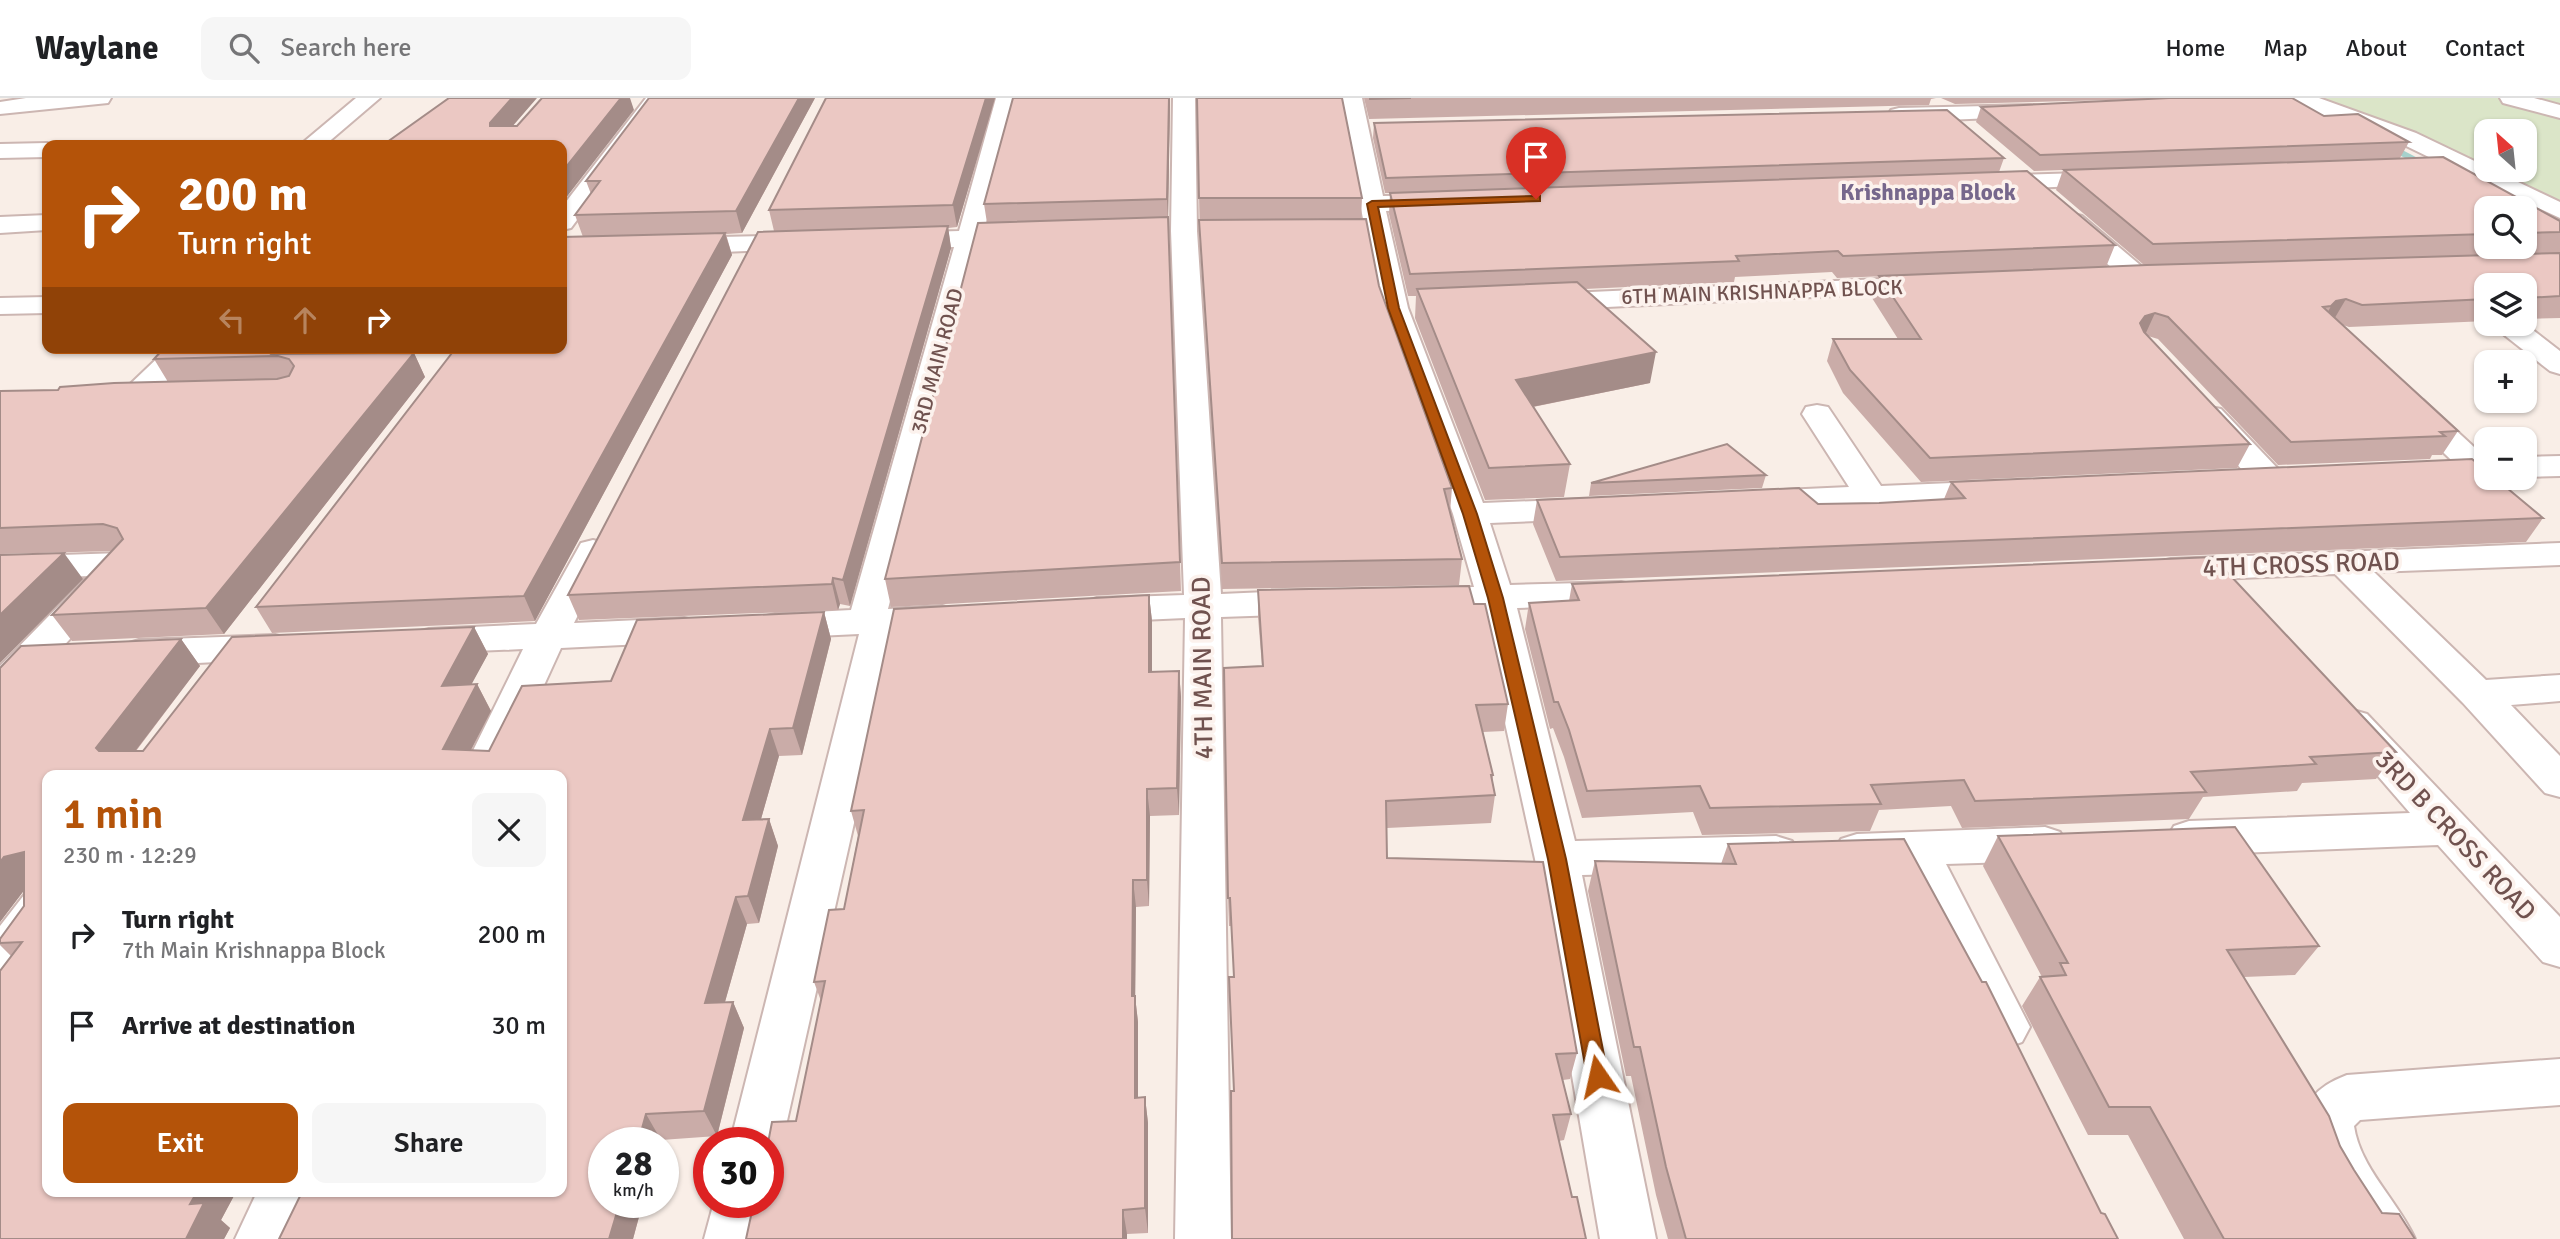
<!DOCTYPE html>
<html lang="en">
<head>
<meta charset="utf-8">
<style>
  body { margin:0; font-family:Signika,sans-serif; background:#f6f6f6; color:#202124; height:100vh; display:flex; flex-direction:column; font-size:26px; white-space:nowrap }
  * { box-sizing:border-box; margin:0 }
  p { font-size:23px; color:#757577 }
  .icon { flex:none; width:38px; height:38px; fill:none; stroke:currentColor; stroke-width:2; stroke-linecap:round; stroke-linejoin:round }
  .map { position:relative; flex:1; overflow:hidden }
  .side { position:absolute; left:42px; top:672px; width:525px; height:427px; display:flex; flex-direction:column; background:#fff; border-radius:14px; box-shadow:0 2px 5px #0004 }
  .side>* { flex:none }
  .guide { position:absolute; left:42px; top:42px; width:525px; height:214px; border-radius:14px; box-shadow:0 2px 5px #0004; background:#b45309; color:#fff; overflow:hidden }
  .needle { width:46px; rotate:333deg }
  .fabs { position:absolute; left:2474px; top:21px; display:grid; gap:14px }
  .fabs a { display:grid; place-items:center; width:63px; height:63px; border-radius:14px; background:#fff; box-shadow:0 2px 5px #0004; font-size:35px }
  .speed { position:absolute; left:588px; top:1029px; display:flex; gap:14px; font-size:35px; font-weight:700; text-align:center }
  .speed>* { display:grid; place-content:center; width:91px; height:91px; border-radius:50%; background:#fff; box-shadow:0 2px 5px #0004; line-height:1 }
  .speed small { font-size:18px; font-weight:400 }
  .speed .limit { border:10px solid #d22; background:#fff; color:#111 }
  .pin { position:absolute; display:grid; place-items:center; width:60px; height:60px; color:#fff; margin:-72px -30px; border-radius:50% 50% 50% 0; rotate:-45deg; box-shadow:0 0 7px #0007 }
  .pin .icon { rotate:45deg }
  .me { position:absolute; width:77px; margin:-38px; rotate:349deg; stroke-linejoin:round; filter:drop-shadow(0 0 5px #0008) }
  .turn { display:flex; align-items:center; gap:24px; height:147px; padding:0 21px; font-size:32px }
  .turn .icon { width:91px; height:91px; stroke-width:2.5 }
  .turn b { display:block; font-size:49px; line-height:60px }
  .lanes { display:flex; align-items:center; height:66px; padding:0 21px; background:#0003; justify-content:center; gap:35px; direction:ltr }
  .lanes .off { opacity:.35 }
  .round { display:grid; place-items:center; flex:none; width:74px; height:74px; border-radius:14px; background:#f6f6f6 }
  .headline { display:flex; align-items:center; justify-content:space-between; height:119px; padding:0 21px }
  h1 { font-size:42px; font-weight:600; line-height:52px; color:#b45309 }
  .button { display:flex; gap:14px; margin-top:auto; padding:14px 21px }
  .button a { flex:1; height:80px; border-radius:14px; background:#b45309; color:#fff; font-size:28px; font-weight:600; line-height:80px; text-align:center }
  .button a+a { background:#f6f6f6; color:#202124 }
  ul { padding:0; list-style:none }
  li { display:flex; align-items:center; gap:21px; height:91px; padding:0 21px }
  li div { flex:1 }
  li b { display:block; font-size:26px }
  li em { font-style:normal }
  header { display:flex; align-items:center; gap:42px; box-sizing:border-box; height:98px; padding:0 35px; background:#fff; border-bottom:2px solid #e0e0e0 }
  header strong { font-size:33px }
  nav { display:flex; gap:38px; margin-inline-start:auto; font-size:24px }
  .search { width:490px; height:63px; background:#f6f6f6; display:flex; align-items:center; gap:18px; box-sizing:border-box; padding:0 24px; border-radius:14px; color:#757577; font-size:26px }
  .map>svg:first-child { display:block }
</style>
</head>
<body>
<header>
<strong>Waylane</strong>
<div class="search"><svg class="icon" aria-label="search" viewBox="0 0 24 24"><circle cx="10" cy="10" r="6"/><path d="M15 15l6 6"/></svg>Search here</div>
<nav><a>Home</a><a>Map</a><a>About</a><a>Contact</a></nav>
</header>
<div class="map">
<svg width="2560" height="1141" viewBox="0 0 2560 1141">
  <rect width="100%" height="100%" fill="#f9eee7"/>
  <path fill="#dbe5c8" fill-rule="evenodd" d="M2298 0H2560V123L2348 19ZM2487 33H2525V72H2487Z"/>
  <g fill="none" stroke-linecap="round" stroke-linejoin="round">
    <path fill="#a6d1cc" fill-rule="evenodd" d="M2381 44H2387L2435 69 2427 71 2381 48Z"/>
    <g stroke="#ccb6b2" stroke-width="4">
      <path id="minor" d="M26 0H111L108 5 0 16V4Z
        M356 0H380L325 47H300Z
        M646 0H668L571 130 562 132V109Z
        M996 0H1018L984 133 1034 134 1038 139 1034 144 980 148 888 511 942 508 955 512 960 520 955 528 942 532 897 534 782 1045 775 1062 768 1065V1045H730L859 536 775 540 762 537 756 528 762 519 775 516 851 512 954 149 896 151 887 148 883 143 887 138 896 135 959 133Z
        M1173 0H1195L1197 133 1221 496 1310 492 1323 496 1328 504 1323 512 1310 516 1221 519 1231 1141H1175L1185 520 1097 524 1084 520 1079 512 1084 504 1097 500 1184 497 1171 133Z
        M1340 0H1362L1383 98 1440 97 1449 99 1452 104 1449 109 1440 111 1386 113 1408 210 1483 405 1587 401 1599 404 1604 411 1599 418 1587 421 1490 425 1510 487 1621 484 1634 487 1639 495 1634 503 1621 506 1517 510 1575 743 1776 738 1792 743 1798 755 1792 767 1776 772 1582 777 1656 1141H1600L1535 761 1480 511 1419 514 1406 510 1401 502 1406 494 1419 490 1474 489 1453 416 1380 210Z
        M2288 0H2319L2416 35 2487 69V72H2493L2560 104V120L2462 75 2410 78 2402 76 2398 71 2402 66 2437 63 2400 45 2291 5Z
        M2500 0H2534L2560 7V20L2503 5Z
        M2032 7 2040 8 2043 13 2040 18 1899 24 1891 22 1888 17 1891 12 1899 10Z
        M47 45 55 47H47V59L0 60V46Z
        M2112 74 2120 76 2124 81 2120 86 1987 92 1979 90 1975 85 1979 80 1987 78Z
        M2073 116 2082 118 2146 172 2150 178 2146 184 2137 186 2128 184 2064 128 2061 123 2064 118Z
        M47 117V132L0 135V119Z
        M805 137 814 140 818 145 814 150 676 156 667 153 663 148 667 143 676 140Z
        M1926 179 1936 181 1939 187 1936 193 1546 212 1536 210 1532 204 1536 198 1546 196Z
        M47 199V215L0 216V200Z
        M2502 226H2525L2560 253V276L2550 273 2503 236 2499 230Z
        M168 250H199L146 304 135 307 124 304 120 298 124 292Z
        M315 250H344L337 260 327 263 317 260 313 254Z
        M2412 299 2423 302 2487 361V379L2479 381 2468 378 2401 314 2397 308 2401 302Z
        M1817 307 1828 309 1881 388 1999 383 2011 386 2016 393 2011 400 1999 403 1759 413 1747 410 1742 403 1747 396 1759 393 1849 389 1802 316 1806 309Z
        M2210 309 2221 311 2280 373 2284 380 2280 387 2268 390 2256 387 2199 325 2195 318 2199 311Z
        M2560 358V378L2525 379V359Z
        M593 442 605 445 610 453 574 525 684 520 697 523 703 532 697 541 684 544 561 550 503 677H461L523 551 429 555 416 552 410 543 416 534 429 531 536 526 581 445Z
        M2560 445V467L2374 474 2486 582 2560 577V603L2511 607 2560 658V699L2545 695 2463 605 2335 476 2171 483 2158 480 2153 472 2158 464 2171 461Z
        M121 455 133 458 139 466 133 474 121 477 0 481V459Z
        M98 478 111 481 116 489 111 497 14 601 0 605V568L85 481Z
        M275 537 288 540 294 549 288 558 275 561 139 568 126 564 120 555 126 546 139 542Z
        M2353 612 2367 616 2560 819V869L2543 864 2438 747 2189 757 2174 752 2167 740 2174 728 2189 723 2410 715 2333 626 2339 616Z
        M2045 729 2060 734 2067 746 2060 758 2045 763 1946 766 2030 929 2022 944 2005 950 1988 944 1902 768 1857 770 1841 765 1835 753 1841 741 1857 736Z
        M47 783V835L17 877 0 882V828L31 788Z
        M2560 961V1007L2360 1022 2354 1028C2360 1070 2398 1103 2415 1141H2355C2324 1090 2258 1010 2347 977Z
        M257 1094H312L291 1141H235Z
        M714 1104H768L760 1141H704Z"/>
    </g>
    <use href="#minor" fill="#fff" fill-rule="evenodd"/>
  </g>
  <path fill="#caaca8" fill-rule="evenodd" d="M649 0H815L742 135 726 136 732 157 535 523 272 535 256 509 462 255 583 139 575 117 591 96 586 83Z
    M826 0H995L957 129 948 130 951 150 850 508 840 506 838 512 579 522 568 497 774 133 769 112Z
    M1013 0H1170L1168 123 1181 493 891 509 885 481 987 125 984 106Z
    M1197 0 1362 100 1361 121 1379 188 1452 390 1450 414 1462 461 1459 487 1222 491 1200 144Z
    M1364 0H1936L1931 1 1929 7 1369 21Z
    M1941 0H2292L2324 18 2409 44 2400 60 2560 123V220L2525 221V187H2487V223L2349 229 2343 227 2458 333 2442 357H2432L2430 361 2278 367 2158 241 2148 238 2250 346 2237 370 1921 384 1843 295 1827 263 1833 241H1898L1872 200 1879 178 2144 167 2056 92 2063 72 2034 73 1976 24 1981 9 2150 1 1955 6ZM2487 110H2525V149H2487Z
    M1374 25 2004 60 1999 74 2115 147 2106 169 1837 180 1832 174 1735 179 1734 184 1585 191 1650 285 1533 309 1570 366 1564 399 1485 402 1415 220 1416 198H1408L1389 116 1390 95H1385L1373 40Z
    M312 250V256L414 255 425 279 224 536 72 543 52 517 113 453 0 456V293L58 292 168 284 154 261Z
    M1766 377 1762 390 1589 398 1591 385Z
    M1951 384 2543 420 2526 444 1556 483 1533 426 1537 402 1818 406 1879 405 1944 401Z
    M1572 486 2396 654 2376 681 2302 685 2297 693 2203 699 2189 721 1962 730 1951 708 1879 712 1870 733 1702 737 1693 714 1582 720 1564 659 1553 630 1550 631 1525 531 1529 505 1569 503Z
    M1258 492 1474 506 1508 606 1504 633 1483 634 1493 677 1492 684 1495 697 1491 725 1387 730V760L1577 955 1570 981 1563 982 1571 1016 1564 1042 1559 1043 1572 1099 1586 1141 1234 993V879L1231 828H1229L1228 800 1262 568 1258 519Z
    M1149 497 1152 523V574L1179 573 1181 599 1179 717 1150 718 1149 808 1136 809 1135 898 1138 924V1000L1145 999 1148 1025V1135L1127 1136 821 903 814 884 844 811 858 738 851 713Z
    M824 514 831 541 802 657 779 658 761 721H769L778 748 759 825 747 826 725 904H733L744 930 717 1038 661 1042 660 1045H604V1104H643L633 1141H279L302 1094H562V677H47V1094H236L221 1122 230 1130 224 1141H0V873L11 858 0 847V842L24 808V792L0 824V570L21 548 181 541 200 568 136 653H143L232 539 474 529 488 556 471 586H477L491 613 471 652 489 653 522 588 611 583 637 522Z
    M1998 738 2319 848 2295 877 2244 879 2354 1072 2382 1115 2415 1141H2184L2128 1037H2088L2022 908 2040 879H2042L1983 768Z
    M1728 746 2101 1115 2118 1141H1668L1656 1097 1631 978H1626L1588 793 1595 763 1721 766Z"/>
  <path fill="#a48c88" d="M512 0H537L498 45 490 28V25Z
    M621 0H630L634 12 562 105V74Z
    M799 0H815L742 135 736 113Z
    M986 0H995L957 129 953 107Z
    M1169 0H1170L1168 123 1167 101Z
    M948 128 951 150 850 508 843 482Z
    M725 135 732 157 535 523 524 498Z
    M2346 201 2333 223 2319 231 2331 208 2336 203Z
    M2155 215 2145 237 2140 225 2145 218Z
    M279 250H312V257L289 261 272 256Z
    M1656 254 1650 285 1512 313 1516 282Z
    M414 255 425 279 224 536 206 510Z
    M64 455 83 481 0 565V517Z
    M833 480 840 506 838 512 832 486Z
    M1149 497 1152 523V601L1149 574Z
    M824 514 831 541 802 657 793 630Z
    M474 529 488 556 456 615 442 588Z
    M181 541 200 568 117 677 96 650Z
    M1179 573 1181 599 1179 717 1177 690Z
    M477 586 491 613 458 677 443 651Z
    M770 631 779 658 753 749 743 722Z
    M1147 691 1150 718 1149 808 1147 782Z
    M769 721 778 748 759 825 748 798Z
    M24 754 29 786 0 824V764L4 759Z
    M1133 782 1136 809 1135 924 1132 898Z
    M736 799 747 826 717 932 705 905Z
    M1135 898 1138 924V1026L1135 1000Z
    M733 904 744 930 717 1038 704 1013Z
    M1145 999 1148 1025V1135L1145 1110Z
    M646 1016 661 1042 660 1045H638Z
    M197 1094H236L221 1122 230 1130 224 1141H186L190 1106Z
    M620 1104H643L633 1141H609Z
    M1123 1112 1127 1136V1141H1123Z"/>
  <path fill="#ebc8c3" stroke="#a48c88" stroke-width="2" d="M449 0H512L490 25V28H517L542 0H621L562 74V47H383Z
    M649 0H799L736 113 575 117 600 83H586Z
    M826 0H986L953 107 769 112Z
    M1013 0H1169L1167 101 984 106Z
    M1197 0H1342L1362 100H1199Z
    M1370 0H1411L1370 1Z
    M2169 0H2292L2324 18 2358 16 2409 44 2040 57 1981 9Z
    M1947 12 2004 60 1386 80 1374 25Z
    M2443 59 2560 123V134L2525 135V110H2487V136L2153 146 2064 72Z
    M2027 73 2115 147 1843 158 1838 153 1736 158 1739 163 1410 176 1390 95Z
    M1168 119 1180 464 885 481 978 125Z
    M1366 121 1379 188 1452 390 1444 391 1462 461 1222 465 1199 122Z
    M948 128 843 482 833 480 832 486 568 497 758 134Z
    M725 135 524 498 256 509 452 255H462L465 250H562V139Z
    M2560 155V198L2525 200V187H2487V201L2362 207 2346 201 2336 203 2331 208 2323 209 2458 333 2440 334 2445 338 2291 344 2168 219 2155 215 2145 218 2140 225 2144 234 2250 346 1930 360 1850 272 1833 241H1921L1879 178 2147 167Z
    M1577 184 1656 254 1516 282 1570 366 1489 370 1417 191Z
    M164 250H279L272 256 414 255 206 510 52 517 123 441 117 430 103 426 0 430V293L58 292 60 289 114 285 277 281 289 278 294 268 289 261 278 258 154 261Z
    M1727 346 1766 377 1591 385Z
    M2472 361 2487 373V380H2495L2543 420 1560 459 1537 402 1799 390 1818 406 1879 405 1965 400 1951 384Z
    M64 455 0 517V457Z
    M2213 459 2396 654 2310 659 2316 666 2191 674 2206 694 1975 703 1964 682 1871 687 1881 706 1710 710 1700 688 1587 693 1569 632 1558 604H1554L1529 505 1579 502 1572 486Z
    M1469 488 1474 506H1485L1508 606 1476 607 1493 677H1491L1495 697 1386 703 1387 760 1543 764 1577 955 1556 956 1571 1016 1553 1017 1572 1099H1577L1586 1141H1232L1231 993H1234L1229 879H1234L1230 800H1228L1224 570 1263 568 1258 492Z
    M1149 497V574L1179 573 1177 690 1147 691V782H1133L1132 898H1135V1000L1145 999V1110L1123 1112V1141H746L754 1104H768V1045L772 1024 796 1023 825 883 814 884 829 812 844 811 864 712 851 713 894 511Z
    M824 514 793 630 770 631 743 722 769 721 748 798 736 799 705 905 733 904 704 1013 646 1016 638 1045H604V1104H620L609 1141H279L302 1094H562V677H47V1094H197L190 1106 204 1105 186 1141H0V873L22 844 0 845V841L24 808V754L4 759 0 764V570L21 548 181 541 96 650 99 653H143L232 539 474 529 442 588 477 586 443 651 489 653 522 588 611 583 637 522Z
    M2235 729 2319 848 2227 852 2329 1018 2340 1048 2354 1072 2382 1115 2399 1116 2415 1141H2224L2150 1009H2109L2040 879 2066 877 2060 865H2068L1998 738Z
    M1904 741 1982 884H1986L2101 1115 2105 1116 2118 1141H1686L1666 1069 1640 949H1634L1595 763 1736 766 1728 746Z"/>
  <path fill="#b45309" stroke="#753606" stroke-width="2" d="M1536 98H1540V103L1378 109 1399 210 1477 416 1503 500 1566 761 1608 978 1605 985 1598 988 1590 985 1587 978 1548 761 1488 500 1463 416 1388 210 1367 106 1372 103Z"/>
  <g text-anchor="middle" stroke-width="7" stroke-linejoin="round" paint-order="stroke">
    <g font-size="21" fill="#70524f" stroke="#fcf2ed">
      <text transform="translate(1762 194) rotate(-2)" y="7">6TH MAIN KRISHNAPPA BLOCK</text>
      <text transform="translate(937 263) rotate(-75)" y="7">3RD MAIN ROAD</text>
    </g>
    <g font-size="23" font-weight="bold" fill="#76678c" stroke="#fcf2ed">
      <text x="1928" y="102">Krishnappa Block</text>
    </g>
    <g font-size="26" fill="#70524f" stroke="#fcf2ed">
      <text transform="translate(2301 466) rotate(-2)" y="9">4TH CROSS ROAD</text>
      <text transform="translate(1202 570) rotate(-91)" y="9">4TH MAIN ROAD</text>
      <text transform="translate(2456 737) rotate(47)" y="9">3RD B CROSS ROAD</text>
    </g>
  </g>
</svg>
<div class="fabs">
<a><svg class="needle" viewBox="-14 -14 28 28"><path d="M0-13l5 13h-10z" fill="#e53935"/><path d="M0 13l5-13h-10z" fill="#757577"/></svg></a>
<a><svg class="icon" aria-label="search" viewBox="0 0 24 24"><circle cx="10" cy="10" r="6"/><path d="M15 15l6 6"/></svg></a>
<a><svg class="icon" aria-label="layers" viewBox="0 0 24 24"><path d="M12 4l9 5-9 5-9-5zM3 14l9 5 9-5"/></svg></a>
<a>+</a>
<a>−</a>
</div>
<div class="speed"><div>28<small>km/h</small></div><div class="limit">30</div></div>
<div class="pin" style="left:1536px;top:101px;background:#d93025"><svg class="icon" aria-label="arrive" viewBox="0 0 24 24"><path d="M6 21V4h12l-3 4 3 4H6"/></svg></div>
<svg class="me" style="left:1598px;top:978px" viewBox="-20 -20 40 40"><path d="M0-17L14 15 0 8-14 15z" fill="#b45309" stroke="#fff" stroke-width="4"/></svg>
<div class="guide">
<div class="turn"><svg class="icon" aria-label="right" viewBox="0 0 24 24"><path d="M7 20v-9h11M14 6l5 5-5 5"/></svg><div><b>200 m</b>Turn right</div></div>
<div class="lanes"><svg class="icon off" aria-label="left" viewBox="0 0 24 24"><path d="M17 20v-9H6M10 6l-5 5 5 5"/></svg><svg class="icon off" aria-label="ahead" viewBox="0 0 24 24"><path d="M12 20V5M6 11l6-6 6 6"/></svg><svg class="icon" aria-label="right" viewBox="0 0 24 24"><path d="M7 20v-9h11M14 6l5 5-5 5"/></svg></div>
</div>
<section class="side">
<div class="headline"><div><h1>1 min</h1><p>230 m · 12:29</p></div><a class="round"><svg class="icon" aria-label="close" viewBox="0 0 24 24"><path d="M6 6l12 12M18 6L6 18"/></svg></a></div>
<ul>
<li><svg class="icon" aria-label="right" viewBox="0 0 24 24"><path d="M7 20v-9h11M14 6l5 5-5 5"/></svg><div><b>Turn right</b><p>7th Main Krishnappa Block</p></div><em>200 m</em></li>
<li><svg class="icon" aria-label="arrive" viewBox="0 0 24 24"><path d="M6 21V4h12l-3 4 3 4H6"/></svg><div><b>Arrive at destination</b></div><em>30 m</em></li>
</ul>
<div class="button"><a>Exit</a><a>Share</a></div>
</section>
</div>
</body>
</html>
